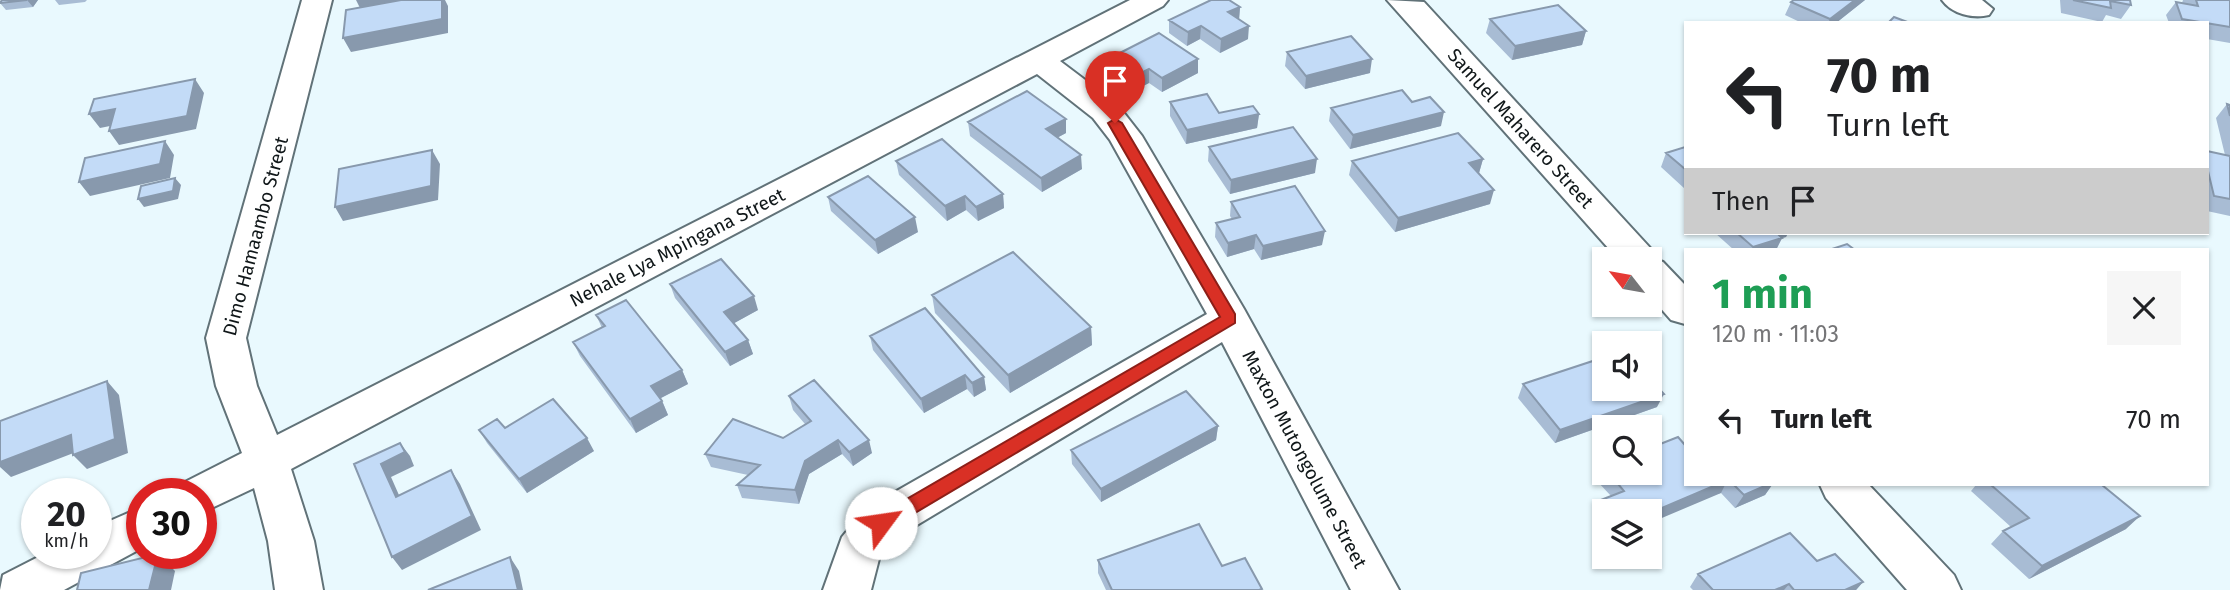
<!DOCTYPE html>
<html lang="en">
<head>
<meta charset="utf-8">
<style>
  body { margin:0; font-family:"Fira Sans",sans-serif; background:#f6f6f6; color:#202124; height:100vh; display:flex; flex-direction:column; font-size:26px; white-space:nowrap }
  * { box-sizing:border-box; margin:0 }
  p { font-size:23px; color:#757577 }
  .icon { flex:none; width:38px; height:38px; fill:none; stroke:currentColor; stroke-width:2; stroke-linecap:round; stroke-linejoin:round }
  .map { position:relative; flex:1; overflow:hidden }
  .sheet { position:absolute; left:1684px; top:248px; width:525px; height:238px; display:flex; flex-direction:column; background:#fff; border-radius:0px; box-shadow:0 2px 5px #0004 }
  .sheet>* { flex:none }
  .guide { position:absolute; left:1684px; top:21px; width:525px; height:214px; border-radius:0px; box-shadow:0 2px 5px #0004; background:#fff; color:#202124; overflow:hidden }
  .needle { width:46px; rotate:301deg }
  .controls { position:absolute; left:1592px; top:247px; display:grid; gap:14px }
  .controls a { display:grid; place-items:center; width:70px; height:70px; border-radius:0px; background:#fff; box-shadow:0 2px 5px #0004; font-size:35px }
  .speed { position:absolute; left:21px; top:478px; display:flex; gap:14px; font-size:35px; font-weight:700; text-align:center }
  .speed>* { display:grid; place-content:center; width:91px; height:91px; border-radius:50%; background:#fff; box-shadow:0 2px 5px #0004; line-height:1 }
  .speed small { font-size:18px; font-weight:400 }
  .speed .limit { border:10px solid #d22; background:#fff; color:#111 }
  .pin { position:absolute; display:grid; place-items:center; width:60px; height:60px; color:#fff; margin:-72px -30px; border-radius:50% 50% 50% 0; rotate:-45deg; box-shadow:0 0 7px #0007 }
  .pin .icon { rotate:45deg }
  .me { position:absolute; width:77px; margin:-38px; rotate:59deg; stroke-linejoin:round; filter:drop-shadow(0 0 5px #0008) }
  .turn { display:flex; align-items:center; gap:24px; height:147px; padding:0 28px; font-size:32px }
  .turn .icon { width:91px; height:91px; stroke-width:2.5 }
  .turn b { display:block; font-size:49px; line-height:60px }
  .then { display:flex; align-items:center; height:66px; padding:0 28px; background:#0003; gap:14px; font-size:26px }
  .round { display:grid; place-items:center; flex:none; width:74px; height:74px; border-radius:0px; background:#f6f6f6 }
  .head { display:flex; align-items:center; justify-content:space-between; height:119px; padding:0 28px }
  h1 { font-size:42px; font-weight:700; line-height:52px; color:#1e9e55 }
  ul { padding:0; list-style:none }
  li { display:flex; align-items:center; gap:21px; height:105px; padding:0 28px }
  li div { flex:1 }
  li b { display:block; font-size:26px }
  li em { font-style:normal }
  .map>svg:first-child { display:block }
</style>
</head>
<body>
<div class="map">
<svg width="2230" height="590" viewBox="0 0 2230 590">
  <rect width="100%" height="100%" fill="#e9f9fe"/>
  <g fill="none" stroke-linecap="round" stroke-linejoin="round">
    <g stroke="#617278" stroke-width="4">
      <path id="minor" d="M302 0H332L246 338 257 386 277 435 1130 0H1168L1163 6 1060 61 1117 104 1142 136 1244 309 1399 590H1351L1222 342 897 537 879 559 871 590H823L842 537 865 509 1207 314 1110 140 1093 118 1037 74 291 469 314 541 323 590H275L268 541 254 488 201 513V494H179L185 482 242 453 216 386 206 338Z
        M1387 0 1424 2 1652 250 1657 260 1663 262 1685 285V324L1671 320 1650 296V259H1618Z
        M1942 0H1982L1993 9 1989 15C1973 19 1952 14 1942 0Z
        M1820 485H1869L1954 575 1961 590H1907L1826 498Z
        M142 507V548L64 590H0L3 575 46 553H96V527Z"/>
    </g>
    <use href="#minor" fill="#fff" fill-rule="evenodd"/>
  </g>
  <path fill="#a8bcd4" d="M2 0H38L33 7 6 10 0 3Z
    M55 0H87L85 2 59 5Z
    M1865 0 1836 23H1802L1785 15 1791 2Z
    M2060 0H2130L2131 5 2121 19 2106 15 2102 22 2061 13Z
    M2183 0H2230V43L2207 39V23H2169L2166 15 2176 2 2182 3Z
    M1240 7 1239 19 1248 39 1220 53 1200 39 1187 46 1169 33V20Z
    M1490 19 1586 31 1582 45 1512 60 1486 33Z
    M1287 52 1370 73 1305 89 1285 66Z
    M1110 58 1198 73 1162 92 1149 83 1135 90 1110 72Z
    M1170 102 1219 113 1259 114 1257 128 1186 144 1170 116Z
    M1412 102 1441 126 1350 149 1329 121 1331 108Z
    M2227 104 2230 105V216L2207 211V151L2225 155 2216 118Z
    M968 122 1066 133 1057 138 1082 169 1042 192 970 136Z
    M1209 147 1315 173 1230 194 1208 161Z
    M1685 147V189L1661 167 1666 153Z
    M1483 159 1479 173 1490 204 1395 232 1349 175 1352 161Z
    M896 161 1003 194 1004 208 978 221 966 210 947 221 899 175Z
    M828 197 918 232 878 254 831 211Z
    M1231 202 1322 245 1261 260 1254 249 1227 257 1215 237 1216 223 1232 219 1230 216Z
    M1715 233H1788L1786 237 1782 238 1776 250H1734Z
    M670 284 758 310 734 323 748 340 753 354 730 366 675 298Z
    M932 295 1091 327 1092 345 1010 393 935 313Z
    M596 315 682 370 688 384 661 398 668 415 636 433 580 356 573 342 602 328Z
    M870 336 984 377 986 390 974 397 967 389 924 413 873 350Z
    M1523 384 1657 407 1555 443 1518 398Z
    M789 396 872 453 853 466 842 454 809 474 799 504 742 498 737 485 748 475 711 467 705 454 783 438 805 424 793 410Z
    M1218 426 1216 440 1101 502 1072 464 1071 450Z
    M505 428 594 451 527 493 487 443 479 430Z
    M1604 467H1605V472H1650L1685 485H1772L1765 495 1735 508 1721 493 1650 511H1605V525L1595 514 1601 500 1611 496 1597 481Z
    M1976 485H2102L2126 529 2029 579 1991 544 2003 531 2011 527 1971 491Z
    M1098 560 1222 566 1262 590H1106L1098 573Z
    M1817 561 1863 582 1856 590H1693L1690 587 1698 574Z"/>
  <path fill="#8899ad" d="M27 0H38L33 7Z
    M356 0H401L360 8Z
    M442 0H445L448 6V33L351 52 343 38Z
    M1855 0H1865L1836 23H1828L1830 19Z
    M1240 7 1239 20 1228 12Z
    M1201 26 1200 39 1187 46 1188 32Z
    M1249 26 1248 39 1220 53 1221 39Z
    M1586 31 1582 45 1512 60 1515 46Z
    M1198 59V73L1162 92V78Z
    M1372 59 1370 73 1305 89 1306 76Z
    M1149 69V83L1135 90V76Z
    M195 79 204 93 196 129 119 145 109 131Z
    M115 109 125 123 100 128 89 114Z
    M1444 112 1441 126 1350 149 1353 135Z
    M1259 114 1257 128 1186 144 1187 130Z
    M1066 119V133L1047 143 1046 129Z
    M165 141 174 155 170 178 90 196 79 182Z
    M432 150 440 164 438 200 343 221 335 207Z
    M1081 155 1082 169 1042 192 1041 178Z
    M1317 159 1315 173 1230 194 1231 180Z
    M1483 159 1479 173 1469 163Z
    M175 178 181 185 178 199 144 207 138 199Z
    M1494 190 1490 204 1395 232 1398 218Z
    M1003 194 1004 208 978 221 976 207Z
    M965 196 966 210 947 221 945 206Z
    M915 217 918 232 878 254 875 240Z
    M1325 231 1322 245 1261 260 1263 246Z
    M1771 233H1788L1786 237 1782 238 1776 250H1752L1753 247Z
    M1256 235 1254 249 1227 257 1228 243Z
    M754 296 758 310 729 326 724 312Z
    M1091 327 1092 345 1010 393 1008 375Z
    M748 340 753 354 730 366 725 352Z
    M682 370 688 384 657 400 651 386Z
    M965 375 967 389 924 413 921 399Z
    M984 377 986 390 974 397 972 383Z
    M107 381 119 395 128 453 87 469 73 455Z
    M1664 394 1657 407 1555 443 1560 430Z
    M662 401 668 415 636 433 630 419Z
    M1218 426 1216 440 1101 502V489Z
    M71 435 84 449 11 477 0 467V462Z
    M587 438 594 451 527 493 519 479Z
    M838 440 842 454 809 474 799 504 795 490 805 461Z
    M869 440 872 453 853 466 849 452Z
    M400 443 410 456 414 466 391 477 406 511 396 497 381 464Z
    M451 470 460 484 481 530 402 570 392 557Z
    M1716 485H1725L1721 493 1650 523V513Z
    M1767 485H1772L1765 495 1735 508 1744 495Z
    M2140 516 2126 529 2029 579 2042 566Z
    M158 554 175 571 171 590H149Z
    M510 557 519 571 523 590H518Z
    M1863 582 1856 590H1845Z
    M1789 584 1784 590H1775Z"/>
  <path fill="#c3dbf7" stroke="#8899ad" stroke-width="2" d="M2 0H27L0 3Z
    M401 0H442V19L343 38 346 10Z
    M1211 0H1229L1240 7 1228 12 1249 26 1221 39 1201 26 1188 32 1169 20Z
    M1794 0H1855L1830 19 1791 2Z
    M2073 0H2130L2131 5 2110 1 2111 8Z
    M2196 0H2230V27L2182 19 2176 2 2198 6Z
    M1558 5 1586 31 1515 46 1490 19Z
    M1894 17 1910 23H1888Z
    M1159 33 1198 59 1162 78 1149 69 1135 76 1110 58Z
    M1351 36 1372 59 1306 76 1287 52Z
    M195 79 187 116 109 131 115 109 89 114 94 99Z
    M1402 90 1412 102 1430 97 1444 112 1353 135 1331 108Z
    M1027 91 1066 119 1046 129 1081 155 1041 178 968 122Z
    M1207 94 1219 113 1253 106 1259 114 1187 130 1170 102Z
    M2227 104 2230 105V116Z
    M1293 127 1317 159 1231 180 1209 147Z
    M1458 133 1483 159 1469 163 1494 190 1398 218 1352 161Z
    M942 139 1003 194 976 207 965 196 945 206 896 161Z
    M165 141 160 164 79 182 85 158Z
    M1685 147V169L1666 153Z
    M432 150 431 186 335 207 339 169Z
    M2207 151 2230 156V199L2214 196 2207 167Z
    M868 176 915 217 875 240 828 197Z
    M175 178 173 191 138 199 141 186Z
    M1295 186 1325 231 1263 246 1256 235 1228 243 1216 223 1240 217 1231 202Z
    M1737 233H1777L1782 238 1753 247Z
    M1847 244 1855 250H1829Z
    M1013 252 1091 327 1008 375 932 295Z
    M721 259 754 296 724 312 748 340 725 352 670 284Z
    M626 300 682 370 651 386 662 401 630 419 573 342 605 326 596 315Z
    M925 308 984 377 972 383 965 375 921 399 870 336Z
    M1605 357V388H1650V379L1664 394 1560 430 1523 384Z
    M814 380 869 440 849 452 838 440 805 461 795 490 737 485 760 465 705 454 733 419 783 438 811 421 789 396Z
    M107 381 115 439 73 455 71 435 0 462V421Z
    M1186 391 1218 426 1101 489 1071 450Z
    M553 399 587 438 519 479 479 430 497 419 505 428Z
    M1678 437 1685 445V485H1716L1650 513V511H1611L1601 500 1624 491 1608 472H1650V448Z
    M400 443 405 452 381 464 396 497 451 470 472 516 392 557 354 464Z
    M1734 485H1767L1744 495Z
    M1991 485H2102L2140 516 2042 566 2003 531 2029 518Z
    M1199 524 1222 566 1245 558 1262 589 1259 590H1112L1098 560Z
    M1790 533 1817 561 1835 554 1863 582 1845 590H1794L1789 584 1775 590H1713L1698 574Z
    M158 554 149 590H77L81 573Z
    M510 557 518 590H428Z"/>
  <path fill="#d93025" stroke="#8d1f18" stroke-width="2" d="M1115 119 1122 123 1235 314V323L888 529H874L872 523 874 518 1220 317 1108 123Z"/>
  <g text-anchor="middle" stroke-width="7" stroke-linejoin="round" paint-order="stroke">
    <g font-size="19" fill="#101719" stroke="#fff">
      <text transform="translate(1521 128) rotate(48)" y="7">Samuel Maharero Street</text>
      <text transform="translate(255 236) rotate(-75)" y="7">Dimo Hamaambo Street</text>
      <text transform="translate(677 247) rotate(-27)" y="7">Nehale Lya Mpingana Street</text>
      <text transform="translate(1305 459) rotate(62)" y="7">Maxton Mutongolume Street</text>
    </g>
  </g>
</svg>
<div class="controls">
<a><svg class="needle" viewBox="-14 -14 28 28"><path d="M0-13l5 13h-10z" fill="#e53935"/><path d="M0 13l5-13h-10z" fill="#757577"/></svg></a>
<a><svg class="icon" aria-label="sound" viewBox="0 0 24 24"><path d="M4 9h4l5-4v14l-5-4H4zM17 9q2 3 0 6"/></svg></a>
<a><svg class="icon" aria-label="search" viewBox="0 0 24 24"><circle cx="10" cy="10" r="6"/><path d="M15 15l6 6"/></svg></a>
<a><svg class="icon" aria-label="layers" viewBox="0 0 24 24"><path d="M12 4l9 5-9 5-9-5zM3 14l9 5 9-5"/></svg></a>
</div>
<div class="speed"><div>20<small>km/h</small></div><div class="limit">30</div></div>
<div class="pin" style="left:1115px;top:123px;background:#d93025"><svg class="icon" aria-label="arrive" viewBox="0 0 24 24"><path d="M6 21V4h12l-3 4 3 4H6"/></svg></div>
<svg class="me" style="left:881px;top:523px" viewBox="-20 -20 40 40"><circle r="19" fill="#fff"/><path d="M0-13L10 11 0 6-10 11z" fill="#d93025"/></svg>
<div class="guide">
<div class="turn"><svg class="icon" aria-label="left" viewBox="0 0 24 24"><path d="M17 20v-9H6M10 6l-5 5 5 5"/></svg><div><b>70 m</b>Turn left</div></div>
<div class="then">Then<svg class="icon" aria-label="arrive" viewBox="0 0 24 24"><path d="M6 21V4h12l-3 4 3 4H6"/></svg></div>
</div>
<section class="sheet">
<div class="head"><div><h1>1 min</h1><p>120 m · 11:03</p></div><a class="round"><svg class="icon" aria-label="close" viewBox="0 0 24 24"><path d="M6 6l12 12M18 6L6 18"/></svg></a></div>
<ul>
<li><svg class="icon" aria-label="left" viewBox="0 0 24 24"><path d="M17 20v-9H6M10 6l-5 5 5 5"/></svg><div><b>Turn left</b></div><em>70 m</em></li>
</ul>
</section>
</div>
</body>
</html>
